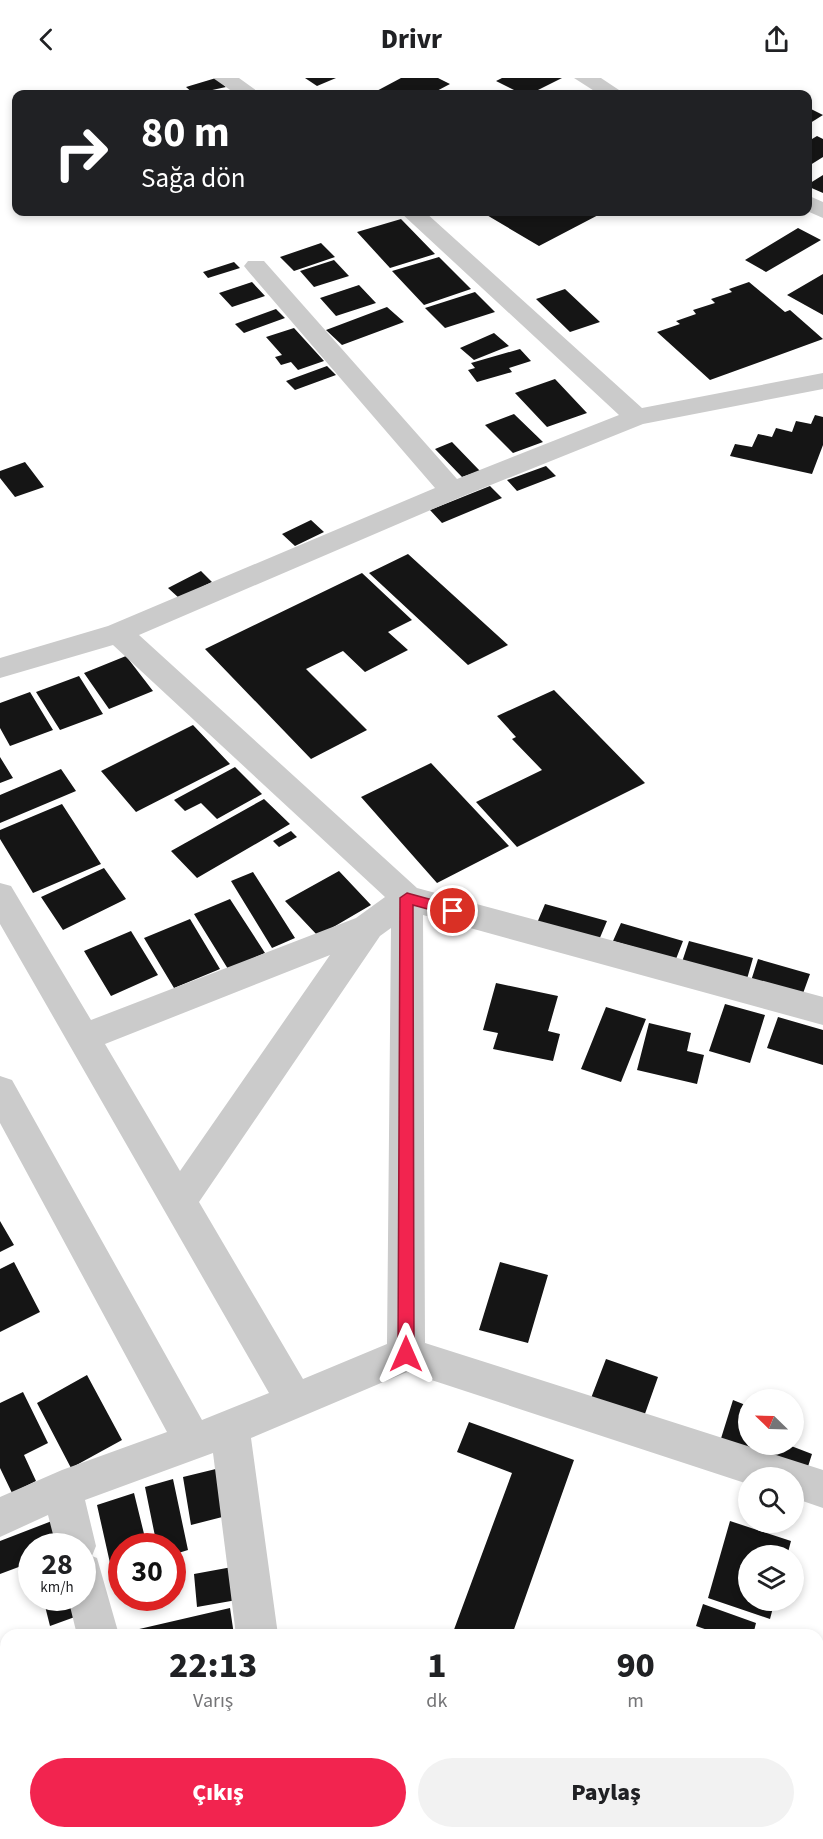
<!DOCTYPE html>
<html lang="tr">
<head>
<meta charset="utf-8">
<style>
  body { margin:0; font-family:"Source Sans 3",sans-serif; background:#f2f2f2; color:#202124; height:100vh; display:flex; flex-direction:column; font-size:22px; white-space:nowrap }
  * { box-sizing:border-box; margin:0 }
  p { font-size:20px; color:#757577 }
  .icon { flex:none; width:33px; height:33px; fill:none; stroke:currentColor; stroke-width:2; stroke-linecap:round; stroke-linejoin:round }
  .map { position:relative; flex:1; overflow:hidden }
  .details { position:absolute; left:0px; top:1551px; width:824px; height:210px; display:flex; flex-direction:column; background:#fff; border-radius:18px 18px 0 0; box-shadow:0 3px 9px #0003 }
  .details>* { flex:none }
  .banner { position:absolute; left:12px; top:12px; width:800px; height:126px; border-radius:12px; box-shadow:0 3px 9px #0003; background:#202124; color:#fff; overflow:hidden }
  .needle { width:39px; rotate:293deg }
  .buttons { position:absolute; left:738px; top:1311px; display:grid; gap:12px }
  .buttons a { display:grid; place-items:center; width:66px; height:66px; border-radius:50%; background:#fff; box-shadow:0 3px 9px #0003; font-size:30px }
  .speed { position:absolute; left:18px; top:1455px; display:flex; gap:12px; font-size:30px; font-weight:700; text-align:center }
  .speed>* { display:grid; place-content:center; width:78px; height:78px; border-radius:50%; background:#fff; box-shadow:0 3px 9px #0003; line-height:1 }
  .speed small { font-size:15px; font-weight:400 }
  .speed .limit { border:9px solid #d22; background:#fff; color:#111 }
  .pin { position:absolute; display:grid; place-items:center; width:51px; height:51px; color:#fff; margin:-26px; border:3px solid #fff; border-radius:50%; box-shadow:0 2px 6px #0007 }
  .me { position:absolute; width:66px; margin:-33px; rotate:0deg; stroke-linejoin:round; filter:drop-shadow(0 0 4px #0008) }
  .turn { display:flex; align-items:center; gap:21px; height:126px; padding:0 30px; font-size:27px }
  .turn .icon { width:78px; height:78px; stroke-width:2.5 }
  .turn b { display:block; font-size:42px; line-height:51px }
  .eta { display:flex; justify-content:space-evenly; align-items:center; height:102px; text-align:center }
  .eta b { font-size:36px; font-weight:800; line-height:42px }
  .action { display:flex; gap:12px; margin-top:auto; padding:12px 30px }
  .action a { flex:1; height:69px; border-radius:36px; background:#f2244f; color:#fff; font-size:24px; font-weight:800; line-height:69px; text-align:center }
  .action a+a { background:#f2f2f2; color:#202124 }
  header { display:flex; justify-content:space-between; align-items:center; height:78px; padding:0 30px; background:#fff; font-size:27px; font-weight:800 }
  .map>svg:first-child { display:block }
</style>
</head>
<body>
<header><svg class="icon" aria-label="back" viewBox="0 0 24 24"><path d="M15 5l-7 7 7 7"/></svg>Drivr<svg class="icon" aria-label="share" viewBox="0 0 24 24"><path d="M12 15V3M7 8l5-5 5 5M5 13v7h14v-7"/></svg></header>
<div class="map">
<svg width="823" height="1761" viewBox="0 0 823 1761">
  <rect width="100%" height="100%" fill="#fff"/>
  <path fill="#151515" d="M216 0 226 9 194 16 186 9Z
    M305 0H336L317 8Z
    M401 0H438L450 6 431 16H371Z
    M502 0H562L530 16H522L496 3Z
    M807 29 823 37 807 47Z
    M817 58 823 61V79L807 89V64Z
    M823 97V115L807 108V107Z
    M490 134H604L539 168 485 136Z
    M401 141 435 176 390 190 357 154Z
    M798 150 821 162 766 194 745 182Z
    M321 165 335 179 294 193 280 179Z
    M439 179 471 211 424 227 392 193Z
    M334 182 349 198 314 209 300 193Z
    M234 184 240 190 208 200 203 194Z
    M823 196V237L787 217Z
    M252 204 265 218 232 229 219 215Z
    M749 204 785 234 790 232 823 261 710 302 657 254 680 246 676 243 696 236 693 232 715 225 711 221 732 214 729 211Z
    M359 207 376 225 336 238 320 220Z
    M565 211 600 244 570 254 536 221Z
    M475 214 495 234 445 250 425 230Z
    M387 229 404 244 342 267 326 252Z
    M276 231 285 240 244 255 235 246Z
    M294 250 324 283 298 292 291 284 281 287 275 279 282 277 266 259Z
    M494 255 509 268 474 282 460 270Z
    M520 271 531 283 509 290 512 294 477 304 468 292 475 290 471 285Z
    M327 288 336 297 295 312 286 303Z
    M555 301 587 335 547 349 515 315Z
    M514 336 543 364 513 375 485 347Z
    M815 337 823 339V367L812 396 730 378 735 366 752 369 758 356 772 359 776 350 792 354 796 343 811 346Z
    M452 364 480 393 462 399 435 371Z
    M25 384 44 409 15 419 0 400V393Z
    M546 388 556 398 517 413 507 402Z
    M490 408 502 420 442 445 430 432Z
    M311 442 324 454 295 468 282 456Z
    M408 476 508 567 468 587 369 495Z
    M201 493 212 504 179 520 168 510Z
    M362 495 412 542 388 554 408 572 365 594 343 573 306 591 367 652 311 681 205 571Z
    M126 578 153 613 109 631 84 595Z
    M79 598 103 636 60 652 36 614Z
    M554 612 645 705 517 769 476 724 542 692 512 661 516 659 497 638Z
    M30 614 53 652 10 668 0 650V625Z
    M193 647 230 686 136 734 101 693Z
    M0 679 13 700 0 705Z
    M431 685 509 768 437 805 361 719Z
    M235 689 262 716 217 741 201 725 185 733 174 722Z
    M61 691 76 713 0 745V717Z
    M264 721 290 746 197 800 171 773Z
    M62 726 101 786 33 815 0 761V752Z
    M291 753 297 759 279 769 273 763Z
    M104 790 126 821 63 852 41 819Z
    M339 793 371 827 318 858 285 823Z
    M253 794 295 860 272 870 231 803Z
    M230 821 265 875 228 891 194 836Z
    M545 826 607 843 599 862 537 845Z
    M190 841 220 891 174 910 144 860Z
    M621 845 683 863 676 881 613 863Z
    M131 853 158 897 111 918 84 873Z
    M689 863 753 880 747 901 682 884Z
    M758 881 810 896 801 921 750 906Z
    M496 905 558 918 548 953 560 956 553 983 493 971 498 955 483 952Z
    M725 926 765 937 750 985 709 973Z
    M606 929 646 941 621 1004 581 991Z
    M778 939 823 952V987L767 970Z
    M649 945 691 955 687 973 704 977 697 1006 637 992Z
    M0 1143 14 1167 0 1174Z
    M14 1184 40 1234 0 1254V1191Z
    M500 1184 548 1197 528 1265 479 1252Z
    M606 1281 658 1299 641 1347 588 1328Z
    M87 1297 122 1362 71 1390 37 1325Z
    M23 1314 48 1365 24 1377 36 1403 12 1415 0 1390V1325Z
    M733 1322 748 1328V1366H786L812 1376 804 1401 718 1370Z
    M469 1344 574 1382 512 1557H452L512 1395 457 1374Z
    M224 1389 234 1436 191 1447 183 1399Z
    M173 1401 188 1472 172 1477V1468H157L145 1409Z
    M134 1415 147 1468H122V1492L112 1494 97 1427Z
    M57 1441 65 1468H32V1484L0 1496V1463Z
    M730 1443 791 1463 787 1478H748V1522H775L770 1541 708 1520Z
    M243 1487 248 1520 197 1529 194 1496Z
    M43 1520H79L83 1536 50 1548Z
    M703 1526 756 1545 753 1557H722L696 1548Z
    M230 1530 234 1557H122V1555Z
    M4 1602 6 1670 0 1673V1603Z
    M24 1755H109L110 1761H5Z
    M378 1755H442L440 1761H376Z
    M624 1755H659L657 1761H622Z"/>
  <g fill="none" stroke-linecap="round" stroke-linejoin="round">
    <path fill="#cbcbcb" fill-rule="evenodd" d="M213 0H239L261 16H236Z
      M574 0H601L625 16H599Z
      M807 117 823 124V140L807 133Z
      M400 134H425L642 330 823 295V311L643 346 461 419 139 557 417 810 823 919V947L423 837 425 1265 823 1392V1430L794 1420V1400H748V1406L407 1294 251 1360 278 1557H236L213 1375 85 1422 96 1468 92 1478 97 1480 119 1557H77L68 1520H82V1468H56L48 1437 0 1459V1419L62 1392 167 1354 0 1045V998L12 1002 202 1342 269 1315 0 846V805L11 808 91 942 356 840 385 819 113 567 0 600V580L108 548 435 410 248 193 244 188 248 183H264L457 401 619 337ZM391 850 387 1266 303 1301 199 1124 380 858ZM330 877 180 1093 105 966Z
      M124 1755H168L169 1761H125Z
      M261 1755H305V1761H261Z"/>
  </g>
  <path fill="#f2244f" stroke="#9d1733" stroke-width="1.5" d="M407 815 458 829 460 833 453 838 413 827 414 1276 412 1281 406 1283 400 1281 398 1276 400 820Z"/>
</svg>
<div class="buttons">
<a><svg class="needle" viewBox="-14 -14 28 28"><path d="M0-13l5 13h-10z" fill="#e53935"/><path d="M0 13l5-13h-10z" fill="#757577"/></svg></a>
<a><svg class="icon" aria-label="search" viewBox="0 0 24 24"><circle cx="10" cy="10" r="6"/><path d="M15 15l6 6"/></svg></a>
<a><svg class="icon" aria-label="layers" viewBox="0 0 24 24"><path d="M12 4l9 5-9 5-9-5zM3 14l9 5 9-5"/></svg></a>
</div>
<div class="speed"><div>28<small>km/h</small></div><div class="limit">30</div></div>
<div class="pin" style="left:453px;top:833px;background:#d93025"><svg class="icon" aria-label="arrive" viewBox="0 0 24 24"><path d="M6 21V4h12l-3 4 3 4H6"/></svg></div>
<svg class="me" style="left:406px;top:1276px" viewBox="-20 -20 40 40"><path d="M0-17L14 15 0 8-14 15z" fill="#f2244f" stroke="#fff" stroke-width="4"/></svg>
<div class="banner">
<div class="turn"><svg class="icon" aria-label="right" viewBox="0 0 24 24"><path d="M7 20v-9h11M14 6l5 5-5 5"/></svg><div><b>80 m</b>Sağa dön</div></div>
</div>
<section class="details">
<div class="eta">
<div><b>22:13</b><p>Varış</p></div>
<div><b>1</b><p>dk</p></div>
<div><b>90</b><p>m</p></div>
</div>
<div class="action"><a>Çıkış</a><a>Paylaş</a></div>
</section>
</div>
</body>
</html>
